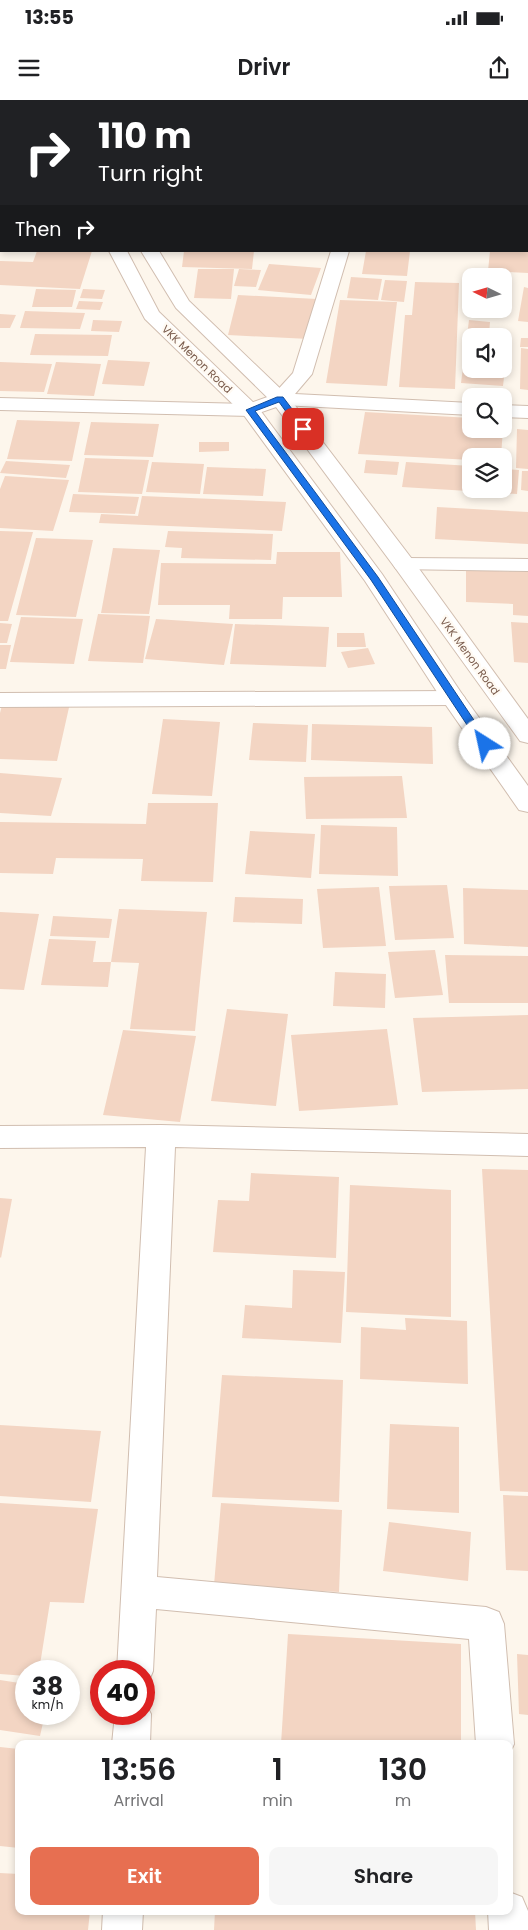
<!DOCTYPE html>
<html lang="en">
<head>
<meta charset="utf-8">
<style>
  body { margin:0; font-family:Poppins,sans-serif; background:#f6f6f6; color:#202124; height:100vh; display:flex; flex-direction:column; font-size:19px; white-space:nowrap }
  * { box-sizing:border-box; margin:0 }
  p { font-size:16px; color:#757577 }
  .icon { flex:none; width:28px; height:28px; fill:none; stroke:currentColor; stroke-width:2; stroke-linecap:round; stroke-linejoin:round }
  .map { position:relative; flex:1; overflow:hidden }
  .drawer { position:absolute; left:15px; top:1640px; width:498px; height:175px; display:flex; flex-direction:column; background:#fff; border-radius:10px; box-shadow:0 2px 8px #0003 }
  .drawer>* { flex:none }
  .hud { position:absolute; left:0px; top:0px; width:529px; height:152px; box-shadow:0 2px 8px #0003; background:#202124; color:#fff; overflow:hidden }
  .needle { width:32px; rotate:275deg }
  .buttons { position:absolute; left:462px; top:168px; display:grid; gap:10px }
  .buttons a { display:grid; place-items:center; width:50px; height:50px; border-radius:10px; background:#fff; box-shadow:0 2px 8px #0003; font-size:25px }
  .speed { position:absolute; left:15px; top:1560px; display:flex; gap:10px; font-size:25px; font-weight:700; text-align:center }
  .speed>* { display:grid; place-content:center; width:65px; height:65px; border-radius:50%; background:#fff; box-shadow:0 2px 8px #0003; line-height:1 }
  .speed small { font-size:12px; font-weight:400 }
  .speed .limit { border:8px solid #d22; background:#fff; color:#111 }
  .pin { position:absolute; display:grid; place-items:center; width:42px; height:42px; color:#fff; margin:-21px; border-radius:10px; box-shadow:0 2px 8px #0006 }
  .me { position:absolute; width:55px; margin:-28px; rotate:325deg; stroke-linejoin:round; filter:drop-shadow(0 0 4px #0008) }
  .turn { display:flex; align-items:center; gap:18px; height:105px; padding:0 15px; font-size:22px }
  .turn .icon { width:65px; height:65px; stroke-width:2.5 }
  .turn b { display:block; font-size:35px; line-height:42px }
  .then { display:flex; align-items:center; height:48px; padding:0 15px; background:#0003; gap:10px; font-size:19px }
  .eta { display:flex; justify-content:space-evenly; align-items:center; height:85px; text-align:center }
  .eta b { font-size:30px; font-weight:600; line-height:35px }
  .primary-button { display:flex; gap:10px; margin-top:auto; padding:10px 15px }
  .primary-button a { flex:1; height:58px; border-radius:10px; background:#e76f51; color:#fff; font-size:20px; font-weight:600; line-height:58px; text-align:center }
  .primary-button a+a { background:#f6f6f6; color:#202124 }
  .status { display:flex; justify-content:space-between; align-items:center; height:35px; padding:0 25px; background:#fff; direction:ltr }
  .status svg { height:14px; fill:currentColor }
  header { display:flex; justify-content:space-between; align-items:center; height:65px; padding:0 15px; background:#fff; font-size:22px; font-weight:600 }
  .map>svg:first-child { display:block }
</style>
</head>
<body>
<div class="status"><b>13:55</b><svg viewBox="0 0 49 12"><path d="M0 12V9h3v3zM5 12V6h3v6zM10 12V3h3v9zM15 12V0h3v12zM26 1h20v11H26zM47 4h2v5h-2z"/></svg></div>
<header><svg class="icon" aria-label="menu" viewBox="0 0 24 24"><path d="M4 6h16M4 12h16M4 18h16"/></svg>Drivr<svg class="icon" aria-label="share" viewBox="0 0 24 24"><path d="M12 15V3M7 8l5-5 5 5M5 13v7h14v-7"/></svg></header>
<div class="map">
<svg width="528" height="1830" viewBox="0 0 528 1830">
  <rect width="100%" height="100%" fill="#fdf6ec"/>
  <path fill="#f3d5c3" d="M37 151H92L80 189 0 185V161L33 162Z
    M184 151H254L252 169 182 167Z
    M366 151H410L407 176 362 174Z
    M490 151H528V173L488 171Z
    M269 164 321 168 311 195 258 190Z
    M198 169H234L231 199 194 198Z
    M239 169 261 170 256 187 234 186Z
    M351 177 382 179 378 200 347 198Z
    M385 180 407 181 404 202 381 200Z
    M415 182 459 183 455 289 399 287 405 215H412Z
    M524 187 528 188V222L518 221Z
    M36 189 76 190 72 207H32Z
    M83 189 105 190 102 199 80 198Z
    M238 195 317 199 309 239 228 235Z
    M340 200 397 202 387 286 326 283Z
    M79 201 103 202 100 210 76 209Z
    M25 211 85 213 80 229 20 228Z
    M0 214 16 215 10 228H0Z
    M93 220 122 221 119 232 91 231Z
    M469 220 490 222 489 234 500 235 471 236V269H505L503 286 461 283Z
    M35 234 112 235 108 256 30 255Z
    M504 235H507L505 262 504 261Z
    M521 238H528V247H520Z
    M521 248 528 249V290L520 289Z
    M108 260 150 262 144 286 102 284Z
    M0 262 52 264 44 292 0 291Z
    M56 262 101 264 94 296 47 294Z
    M365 312 471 318V329H503L501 356H471V360L358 354Z
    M17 320 80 322 72 361 7 359Z
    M91 322 159 324 153 357 84 355Z
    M517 329 528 330V369L516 368Z
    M199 342H229V351L199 352Z
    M85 358 149 360 142 394 78 392Z
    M366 360 399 362 397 375 364 373Z
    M6 361 70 365 66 378 0 373Z
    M152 362 204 364 200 394 146 392Z
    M406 362 471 366V389H504V369L519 370 517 394 402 387Z
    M207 367 266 369 263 396 203 394Z
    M522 371H528V391L521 390Z
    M5 376 69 380 53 431 0 428V389Z
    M73 394 139 397 135 414 69 412Z
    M142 396 286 402 282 431 99 423 101 414 138 416Z
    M437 407 528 412V444L435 439Z
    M0 431 33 432 8 521H0Z
    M168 431 273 434 271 460 181 458 182 448 165 447Z
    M36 438 93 440 76 517 16 515Z
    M113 448 160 450 149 514 101 513Z
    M277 452H340L342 497H283L282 519H229L230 505H158L161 463 276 464Z
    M466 470 528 472V516L513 515V504L466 502Z
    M98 514 150 516 143 563 88 561Z
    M21 517 83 519 74 564 10 562Z
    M156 519 233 524 224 565 145 559Z
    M511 522 528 523V563L514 562Z
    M0 523 12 524 7 543H0Z
    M235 524 329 527 326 567 230 564Z
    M337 533H364L366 547H337Z
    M0 545H11L6 569H0Z
    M368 548 375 564 348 568 341 552Z
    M3 601 70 603 57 661 0 659V613Z
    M163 619 220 622 212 696 152 694Z
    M253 623 308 625 306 662 249 660Z
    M312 624 432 627 433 664 311 660Z
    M0 673 62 678 51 716 0 713Z
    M402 676 407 718 306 719 304 677Z
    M148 703H218L213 782 141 781 143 759 56 758 53 774 0 773V722L146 724Z
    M321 725 397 727 398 776 319 774Z
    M250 731 315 734 311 778 245 774Z
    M447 785 454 838 395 840 389 786Z
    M379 787 386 846 323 848 317 789Z
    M463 788 528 790V847L464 844Z
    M235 797 303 799 302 824 233 822Z
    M119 809 207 812 195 931 130 929 139 863 111 862Z
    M0 812 39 814 24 890 0 889Z
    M53 816 112 819 109 838 50 836Z
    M49 839 96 841 93 862H111L108 887 41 885Z
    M435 850 443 895 395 898 388 852Z
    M445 855 528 856V903H449Z
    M335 872 386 874 385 908 333 906Z
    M227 909 288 914 276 1006 211 1001Z
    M528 915V989L422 992 413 918Z
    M387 929 398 1005 299 1011 291 935Z
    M123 930 196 936 180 1022 103 1015Z
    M482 1069 528 1070V1392L500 1391Z
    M251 1073 339 1077 336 1158 213 1152 218 1100 249 1101Z
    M350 1085 451 1090V1217L346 1212Z
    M0 1098 12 1099 1 1158 0 1157Z
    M293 1170 345 1172 341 1243 242 1238 245 1205 292 1208Z
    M405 1218 467 1221 468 1284 360 1279 361 1227 406 1230Z
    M222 1275 343 1280 339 1402 212 1397Z
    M390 1324 459 1327V1413L387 1409Z
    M0 1325 101 1331 91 1402 0 1396Z
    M503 1395 528 1396V1471L506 1470Z
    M0 1403 98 1409 84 1503 50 1502 39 1571H26V1576L0 1574Z
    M221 1403 342 1410 339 1492 214 1485Z
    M389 1422 471 1432 468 1481 383 1471Z
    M288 1534 461 1544V1644H281Z
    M517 1554 528 1555V1615L519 1614Z
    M0 1580 26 1584V1614H45L40 1636 0 1630Z
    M0 1647 19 1649V1748L0 1746Z
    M0 1773 19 1774V1811H90L88 1830H0Z
    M215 1811H475L476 1830H214Z"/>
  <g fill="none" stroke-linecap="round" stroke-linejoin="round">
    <g stroke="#d1beb0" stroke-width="2">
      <path id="minor" d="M331 151H349L312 274 295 294 471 303V315L282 305 250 316 0 310V298L248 304 273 295 293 273Z
        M504 305 528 306V318L504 317Z
        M404 458 528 459V471L396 469 393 464 396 459Z
        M453 591 461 593 465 598 461 603 453 605 0 607V593Z
        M161 1025 528 1034V1056L175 1047 157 1477 486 1507 499 1512 504 1524 514 1644 509 1655V1644H476L469 1539 156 1509 153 1571 148 1583 144 1585V1571H117L146 1047 0 1048V1026Z
        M144 1601 151 1614 150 1644H112L115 1614H144Z
        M509 1792 522 1797 528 1811V1830H489L488 1811H509Z
        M103 1811H143L142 1830H102Z"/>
    </g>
    <g stroke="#d1beb0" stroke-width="2">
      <path id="tertiary" d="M109 151H127L159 212 257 306 382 474 462 594 528 686V712L519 710 441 598 365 481 243 314 145 219Z
        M141 151H159L189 201 287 295 412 459 528 619V643L520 641 396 469 273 303 176 208Z"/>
    </g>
    <g stroke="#d6c0b0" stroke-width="2">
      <path id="secondary" d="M0 25H1V35H0Z"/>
    </g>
    <use href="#minor" fill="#fff" fill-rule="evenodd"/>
    <use href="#tertiary" fill="#fff" fill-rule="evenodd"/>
    <use href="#secondary" fill="#fff" fill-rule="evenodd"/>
  </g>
  <path fill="#1a73e8" stroke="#114b97" d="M277 297H283L307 329 306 331H300L279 302 255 311 378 477 490 644 488 646H481L371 480 246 310Z"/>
  <g text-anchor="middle" stroke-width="4.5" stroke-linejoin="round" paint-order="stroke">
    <g font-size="11" fill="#7a5c4d" stroke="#fffaf3">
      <text transform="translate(197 259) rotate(44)" y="4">VKK Menon Road</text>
      <text transform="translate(470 556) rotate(54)" y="4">VKK Menon Road</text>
    </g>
  </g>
</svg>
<div class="buttons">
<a><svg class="needle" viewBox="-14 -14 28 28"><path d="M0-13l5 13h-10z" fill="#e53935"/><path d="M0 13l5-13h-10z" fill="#757577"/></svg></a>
<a><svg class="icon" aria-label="sound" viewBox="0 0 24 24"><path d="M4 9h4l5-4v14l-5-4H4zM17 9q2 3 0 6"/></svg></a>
<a><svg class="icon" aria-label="search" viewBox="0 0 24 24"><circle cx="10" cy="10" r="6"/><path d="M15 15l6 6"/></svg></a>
<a><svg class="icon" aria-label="layers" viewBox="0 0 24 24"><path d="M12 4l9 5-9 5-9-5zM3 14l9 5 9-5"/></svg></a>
</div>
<div class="speed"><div>38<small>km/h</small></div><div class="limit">40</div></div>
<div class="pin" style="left:303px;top:329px;background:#d93025"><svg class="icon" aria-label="arrive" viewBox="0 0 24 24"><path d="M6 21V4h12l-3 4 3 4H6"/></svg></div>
<svg class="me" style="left:485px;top:644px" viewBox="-20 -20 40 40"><circle r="19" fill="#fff"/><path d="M0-13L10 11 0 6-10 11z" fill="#1a73e8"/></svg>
<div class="hud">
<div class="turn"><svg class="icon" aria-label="right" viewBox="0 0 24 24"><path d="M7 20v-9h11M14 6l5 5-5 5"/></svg><div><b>110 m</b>Turn right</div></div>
<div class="then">Then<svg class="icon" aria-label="right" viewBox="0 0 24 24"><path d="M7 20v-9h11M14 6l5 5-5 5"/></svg></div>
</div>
<section class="drawer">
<div class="eta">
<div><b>13:56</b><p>Arrival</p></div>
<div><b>1</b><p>min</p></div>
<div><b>130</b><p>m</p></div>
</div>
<div class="primary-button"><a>Exit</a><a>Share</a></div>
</section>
</div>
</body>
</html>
